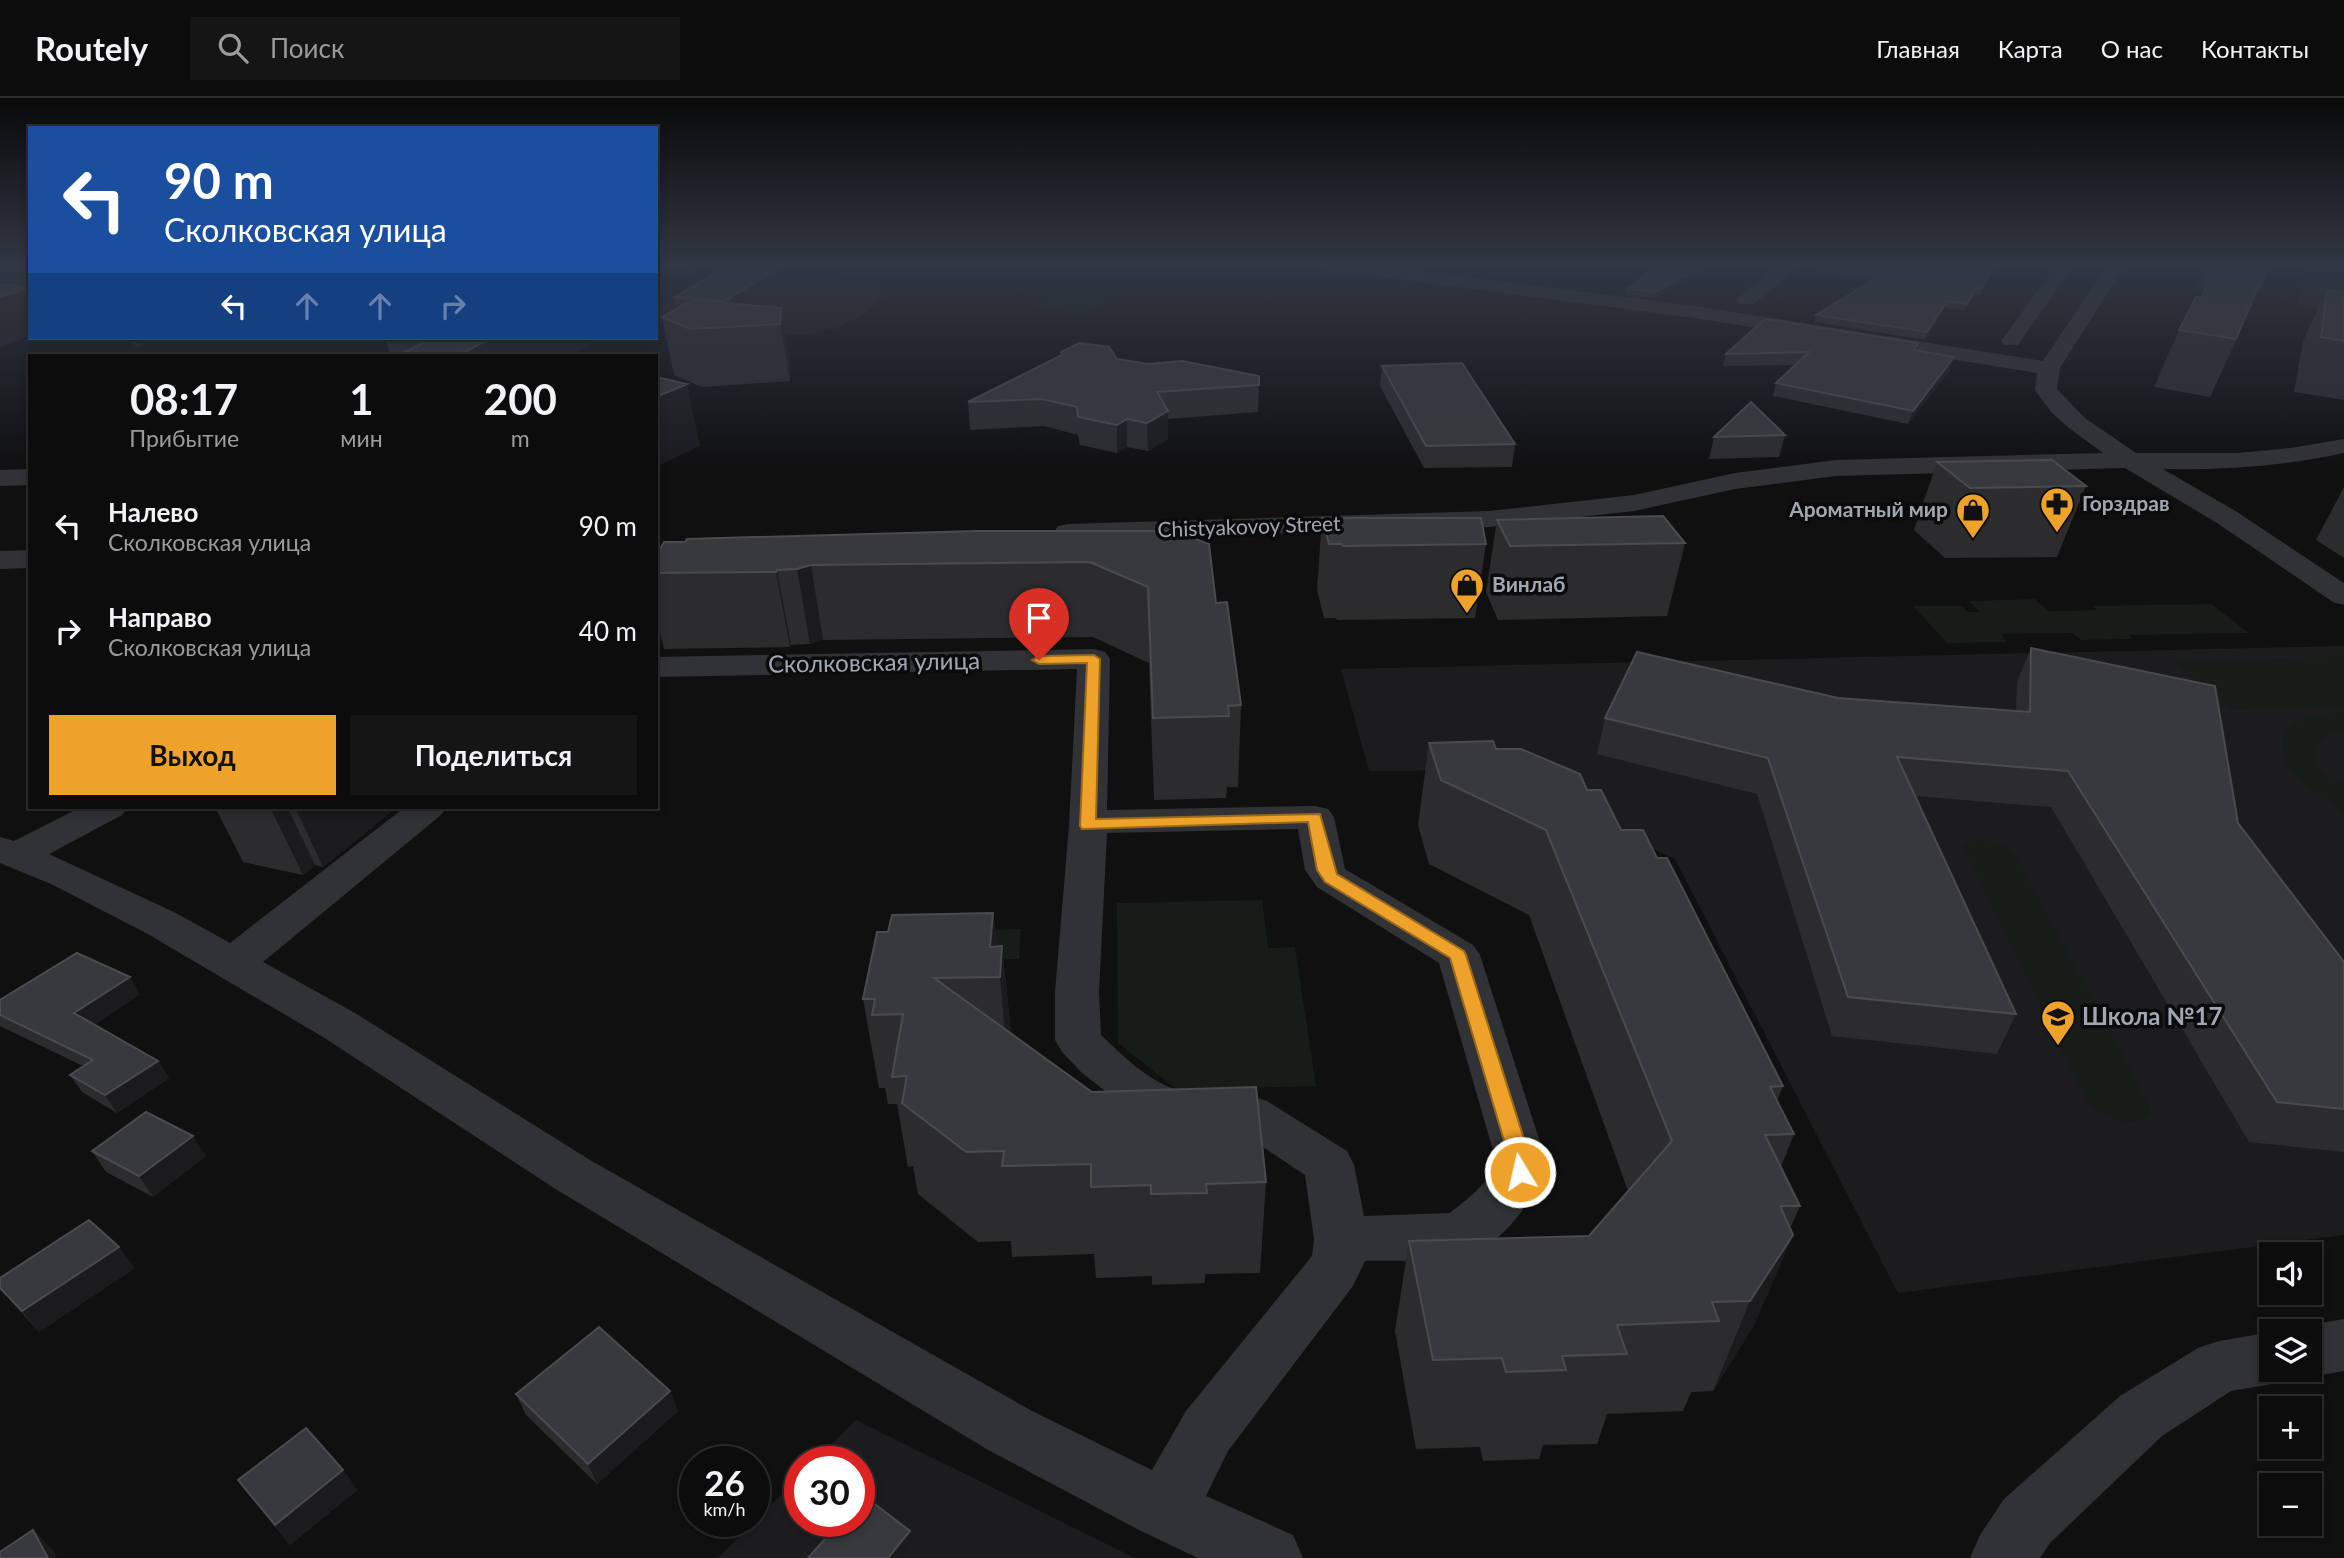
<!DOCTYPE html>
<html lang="ru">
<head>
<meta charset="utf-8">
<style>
  body { margin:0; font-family:Lato,sans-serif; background:#151516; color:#f1f3f6; height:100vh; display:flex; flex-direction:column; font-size:26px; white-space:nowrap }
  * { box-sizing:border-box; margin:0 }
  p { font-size:23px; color:#9a9b9d }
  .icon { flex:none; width:38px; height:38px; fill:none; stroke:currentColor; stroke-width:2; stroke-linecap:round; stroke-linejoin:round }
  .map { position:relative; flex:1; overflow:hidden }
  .sheet { position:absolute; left:28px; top:256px; width:630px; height:455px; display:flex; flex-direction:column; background:#0c0c0d; border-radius:0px; box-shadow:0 4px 10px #0003,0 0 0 2px #2c2c2e }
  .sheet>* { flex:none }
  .banner { position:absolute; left:28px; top:28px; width:630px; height:214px; border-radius:0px; box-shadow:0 4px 10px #0003,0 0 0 2px #2c2c2e; background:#1a4fa0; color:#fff; overflow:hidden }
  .fabs { position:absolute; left:2259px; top:1144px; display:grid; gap:14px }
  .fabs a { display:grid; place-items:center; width:63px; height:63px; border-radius:0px; background:#0c0c0d; box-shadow:0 4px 10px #0003,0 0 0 2px #2c2c2e; font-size:35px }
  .speed { position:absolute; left:679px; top:1348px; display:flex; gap:14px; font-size:35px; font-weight:700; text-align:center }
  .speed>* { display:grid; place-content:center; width:91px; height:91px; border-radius:50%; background:#0c0c0d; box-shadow:0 4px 10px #0003,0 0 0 2px #2c2c2e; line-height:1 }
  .speed small { font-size:18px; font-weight:400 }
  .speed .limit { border:10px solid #d22; background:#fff; color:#111 }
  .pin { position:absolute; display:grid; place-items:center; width:60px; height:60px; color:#fff; margin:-72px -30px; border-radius:50% 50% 50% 0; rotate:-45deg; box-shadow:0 0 7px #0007 }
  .pin .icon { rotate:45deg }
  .me { position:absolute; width:77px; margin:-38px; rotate:351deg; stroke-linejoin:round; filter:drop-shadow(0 0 5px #0008) }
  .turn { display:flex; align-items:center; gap:24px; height:147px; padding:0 21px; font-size:32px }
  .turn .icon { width:91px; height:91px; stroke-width:2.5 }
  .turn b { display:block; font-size:49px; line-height:60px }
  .lanes { display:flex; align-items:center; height:66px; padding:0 21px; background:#0003; justify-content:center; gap:35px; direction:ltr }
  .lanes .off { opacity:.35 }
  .eta { display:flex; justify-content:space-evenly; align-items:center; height:119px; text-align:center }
  .eta b { font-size:42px; font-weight:700; line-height:49px }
  .action { display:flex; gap:14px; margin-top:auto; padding:14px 21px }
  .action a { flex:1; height:80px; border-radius:0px; background:#efa22a; color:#111; font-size:28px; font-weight:700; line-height:80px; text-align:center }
  .action a+a { background:#151516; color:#f1f3f6 }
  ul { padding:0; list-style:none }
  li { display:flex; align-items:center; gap:21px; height:105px; padding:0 21px }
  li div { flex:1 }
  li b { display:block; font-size:26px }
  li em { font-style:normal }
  header { display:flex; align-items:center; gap:42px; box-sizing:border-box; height:98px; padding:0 35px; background:#0c0c0d; border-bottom:2px solid #2c2c2e }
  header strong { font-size:33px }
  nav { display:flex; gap:38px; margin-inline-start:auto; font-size:24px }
  .search { width:490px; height:63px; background:#151516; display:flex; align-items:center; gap:18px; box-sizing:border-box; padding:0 24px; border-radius:0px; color:#9a9b9d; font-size:26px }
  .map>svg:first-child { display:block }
</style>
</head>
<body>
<header>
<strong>Routely</strong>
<div class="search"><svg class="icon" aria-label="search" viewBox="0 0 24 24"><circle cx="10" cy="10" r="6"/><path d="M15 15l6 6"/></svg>Поиск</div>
<nav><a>Главная</a><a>Карта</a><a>О нас</a><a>Контакты</a></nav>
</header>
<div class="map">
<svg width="2344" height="1460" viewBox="0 0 2344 1460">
  <rect width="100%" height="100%" fill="#101011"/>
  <path fill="#1c1c1e" d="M0 166H30V238L0 249Z
    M2308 166H2344V215L2297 208Z
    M767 167 781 168 771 176 870 183 879 189 883 196 875 207 858 220 836 230 802 237 656 225V210L692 189Z
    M2344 548V1137L1898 1195 1675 761 1567 711 1551 671 1369 673 1341 571Z
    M856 1322 1135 1460H718L800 1378V1423H859V1363H815Z"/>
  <path fill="#161c17" d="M1065 194 1111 202 1082 217 1035 209Z
    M2035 501 2048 513 2096 512 2093 508 2211 506 2249 535 2128 537 2132 541 2081 542 2073 535 2001 536 2007 544 1947 545 1913 508H1962L1968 514H1980L1969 503Z
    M2344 559V610L2234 612 2174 562Z
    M2344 614V632C2335 634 2325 637 2319 644 2306 662 2327 683 2344 683V716C2326 701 2304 687 2289 669 2285 664 2282 655 2282 648 2282 620 2322 616 2344 614Z
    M1975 742 1996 744 2014 754 2151 1011C2139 1037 2104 1018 2088 1005L1963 749Z
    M1262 802 1268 850 1295 849 1316 988 1177 992 1118 945 1117 805Z
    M1021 831 1019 861 927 863 991 832Z"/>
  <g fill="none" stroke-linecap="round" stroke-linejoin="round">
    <path fill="#313236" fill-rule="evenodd" d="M1311 166H1366L1695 208 2043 263 2108 166H2126L2060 270 2057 291 2085 320 2136 355H2238L2291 350 2344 341V355C2284 368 2224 372 2163 371L2237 414 2344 485V507L2333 504 2217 425 2125 370 1836 378 1735 391 1634 413 1489 429 1068 442 1058 440 1054 434 1058 428 1068 426 1489 413 1634 397 1735 375 1836 362 2103 355 2069 330 2051 314 2035 292 2037 275 1695 220 1320 171Z
      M1780 166H1801L1754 206H1740L1737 202 1740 198Z
      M2057 166H2075L2018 247H2004L2001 243Z
      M30 371V387L0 388V372Z
      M30 452V470L0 471V453Z
      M1094 551 1105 554 1110 561 1107 712 1315 708 1328 711 1334 719 1345 771 1473 847 1480 857 1546 1063C1537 1100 1502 1149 1463 1158 1438 1165 1393 1162 1365 1163L1353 1188 1228 1353 1206 1398 1293 1437 1303 1460H1198L1143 1434 990 1353 554 1090 323 939 146 835 51 786 0 765V739L14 743 81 709H128L122 717 49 756 176 815 230 845 405 709H447L441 717 263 864 355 915 590 1062 1032 1313 1152 1372 1186 1313 1312 1158 1314 1141 1305 1077 1233 1029H1175L1133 1015 1081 974 1062 954 1055 942V894L1069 728 1077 571 656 579V559ZM1298 731 1305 772 1317 789 1439 865 1496 1063C1490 1085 1467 1101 1450 1115L1364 1118 1354 1067 1347 1053 1267 1003 1232 992 1175 991C1147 982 1122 957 1101 937L1099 894 1107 735Z
      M2344 1221V1273L2310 1279 2295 1273 2292 1278 2272 1286 2231 1293 2162 1338 2050 1445 2040 1460H1970L1980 1437 2004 1401 2120 1298 2198 1250 2219 1243 2272 1234V1272H2310V1234H2292L2310 1227Z"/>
  </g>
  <path fill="#2c2c2f" d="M656 166H695L696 173 656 171Z
    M1658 166H1716L1654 200 1627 197 1628 191Z
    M1818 166H1997L1980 197H1975L1964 213 1945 210 1925 242 1814 224 1816 217 1871 183 1815 174Z
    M2207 166H2268L2260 190 2210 299 2154 289 2179 232 2201 200 2205 192 2197 190Z
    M779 169 782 186 750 207 781 210 790 267V283L702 289 674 277 662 219 677 211 675 199Z
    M2327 192 2344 195V302L2294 294 2303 243Z
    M125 240H155L138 249Z
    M385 240H599L570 257H391Z
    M1916 252 1950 272 1908 326 1773 298 1776 285 1796 267 1723 268 1726 256Z
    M1117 261 1148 266 1259 278 1258 314 1168 321V341L1148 353 1127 349 1117 355 1080 347 1078 337 1044 328 970 332 968 304Z
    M1382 268 1515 346 1512 369 1424 370 1380 288Z
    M1785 337 1779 359 1709 361 1714 339Z
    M1937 364 2086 388 2057 459 1945 460 1914 432Z
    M2344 389V460L2316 442Z
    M1322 420 1486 446 1475 520 1337 522 1336 520H1324L1317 492Z
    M1497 422 1685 445 1667 518 1498 522 1486 494Z
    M1174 433 1216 505 1241 607 1238 689H1227L1226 700 1154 702 1149 565 1093 539 823 542 810 546 791 547 790 549 664 551 656 518V458Z
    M2031 550 2238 725 2344 864V1054L2249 1044 2051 709 1915 698 2016 916 1997 956 1832 938 1757 696 1597 656 1605 620 1838 600 2016 613 2017 584Z
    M1429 645 1496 651 1587 692 1621 732 1657 760 1783 988 1777 1003 1794 1036 1781 1069 1800 1108 1790 1131 1793 1137 1754 1227 1713 1293 1691 1294 1683 1313 1607 1316 1597 1346 1543 1347 1539 1361 1483 1363 1480 1349 1416 1351 1395 1233 1409 1143 1589 1138 1628 1093 1529 817 1429 766 1418 727Z
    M215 709H397L323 769 315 767 303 777 243 764Z
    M993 815 997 848H1002L1011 935 1092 994 1266 1084 1260 1175 1205 1176V1185L1152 1187V1178L1096 1180 1094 1156 1012 1159 1011 1143 978 1144 918 1096 913 1068 908 1069 897 1006H888L885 990H879L863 901 888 834Z
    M140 896 94 927 158 963 169 980 117 1015 82 994 70 977 83 968 0 928V902Z
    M92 1053 206 1058 153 1099 106 1074Z
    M135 1170 39 1234 0 1191V1180Z
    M670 1293 678 1313 597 1386 526 1317 516 1296Z
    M343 1372 357 1392 290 1447 238 1382Z"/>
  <path fill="#1b1b1d" d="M1706 166H1716L1654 200 1655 194Z
    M1995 166H1997L1980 197 1982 190Z
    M779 169 782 186 728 221 725 203Z
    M29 189 30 191V216L0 227V199Z
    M1977 189 1975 197 1964 213 1967 206Z
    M1947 203 1945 210 1925 242 1927 234Z
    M781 210 790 267V283L780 226Z
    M134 240H155L138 249Z
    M491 240H599L570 257H459Z
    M1954 259 1950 272 1908 326 1913 313Z
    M687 286 700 348 656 369V299Z
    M1168 313V341L1148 353 1147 325Z
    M1127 321V349L1117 355V327Z
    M811 467 823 542 810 546 797 471Z
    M777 472 791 547 790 549 776 474Z
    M270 709H287L315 767 303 777Z
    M295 709H397L323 769Z
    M993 815 1000 878 1002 848 1011 936 1008 968 1000 879 990 849Z
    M130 879 140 896 85 933 74 915Z
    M158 963 169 980 117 1015 105 997Z
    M193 1038 206 1058 153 1099 139 1078Z
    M1793 1137 1754 1227 1713 1293 1750 1203Z
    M119 1149 135 1170 39 1234 22 1213Z
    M670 1293 678 1313 597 1386 588 1366Z
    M343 1372 357 1392 290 1447 275 1427Z
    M33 1432 53 1452 57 1460H48Z
    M910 1433 913 1443 899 1460H888Z"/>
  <path fill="#38393d" stroke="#494b4f" stroke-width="2" d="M730 166 779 169 725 203 675 199Z
    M1658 166H1706L1655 194 1628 191Z
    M1818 166H1995L1982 190 1977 189 1967 206 1947 203 1927 234 1816 217 1881 177 1817 167Z
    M2216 166H2268L2260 190H2257L2236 241 2179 232 2196 199 2201 200Z
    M0 187 29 189 0 199Z
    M2327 192 2344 195V243L2321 239Z
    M693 202 781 210 780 226 690 231 662 219Z
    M1765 221 1918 245 1914 252 1954 259 1913 313 1776 285 1809 254 1726 256Z
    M433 240H491L459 257H399Z
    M1079 245 1109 249 1117 261 1148 266 1182 263 1259 278V287L1157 294 1168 313 1147 325 1127 321 1117 327 1078 319 1077 309 1043 301 968 304 1062 257 1061 254Z
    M1462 265 1515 346 1426 348 1382 268Z
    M656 279 687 286 656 299Z
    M1751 304 1785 337 1714 339Z
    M2052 362 2086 388 1970 390 1937 364Z
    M1663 418 1685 445 1510 448 1497 422Z
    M1322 420H1481L1486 446 1343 448 1342 446H1329Z
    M976 433H1174L1209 446 1216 505 1227 504 1241 607 1228 608 1229 618 1153 620 1148 489 1090 464 811 467 797 471 777 472 776 474 656 475V458L664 444H685L687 441Z
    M2031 550 2215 588 2238 725 2344 864V1011L2277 1004 2068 673 1897 659 2016 916 1848 899 1768 660 1605 620 1637 554 1838 600 2030 614Z
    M1493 643 1496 651H1521L1580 676 1587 692H1601L1621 732H1643L1657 760H1667L1783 988 1770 989 1794 1036 1765 1037 1800 1108H1780L1793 1137 1750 1203 1712 1204 1719 1223 1617 1227 1627 1256 1562 1258 1566 1272 1506 1274 1502 1260 1433 1262 1409 1143 1589 1138 1672 1043 1546 732 1441 682 1429 645Z
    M993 815 990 849 1002 848 1000 879 934 880 1092 994 1256 989 1266 1084 1206 1086 1207 1095 1151 1096V1087L1091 1089V1066L1002 1068 1004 1053 966 1054 902 1005 907 978 892 979 903 916 872 917 875 901H863L877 834H888L892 817Z
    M77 855 130 879 74 915 158 963 105 997 70 977 93 962 0 917V902Z
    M146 1014 193 1038 139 1078 92 1053Z
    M89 1122 119 1149 22 1213 0 1190V1180Z
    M599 1229 670 1293 588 1366 516 1296Z
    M306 1330 343 1372 275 1427 238 1382Z
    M863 1397 910 1433 888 1460H808L841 1423H859V1401Z
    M33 1432 48 1460H0V1454Z"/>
  <linearGradient id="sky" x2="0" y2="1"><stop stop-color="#090909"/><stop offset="0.45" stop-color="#313743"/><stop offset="1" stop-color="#313743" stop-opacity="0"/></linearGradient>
  <rect width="2344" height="371" fill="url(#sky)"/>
  <path fill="#efa22a" stroke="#9b691b" stroke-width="2" d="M1094 557 1100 561 1096 721 1320 716 1337 776 1464 853 1466 857 1531 1063 1527 1080 1520 1083 1512 1080 1509 1074 1510 1063 1450 860 1325 784 1317 772 1308 724 1082 731 1080 728 1087 565 1039 566 1032 562 1039 558Z"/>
  <defs>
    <g id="pharmacy-pin" transform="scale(1.75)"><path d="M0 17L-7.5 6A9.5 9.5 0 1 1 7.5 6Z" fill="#efa22a" stroke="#0b0b0c"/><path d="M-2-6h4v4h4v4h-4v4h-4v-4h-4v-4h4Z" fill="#111"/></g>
    <g id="shop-pin" transform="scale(1.75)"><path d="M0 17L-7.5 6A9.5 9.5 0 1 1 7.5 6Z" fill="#efa22a" stroke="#0b0b0c"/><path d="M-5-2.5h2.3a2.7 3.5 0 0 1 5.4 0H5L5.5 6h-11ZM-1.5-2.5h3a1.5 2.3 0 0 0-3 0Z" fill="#111"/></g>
    <g id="school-pin" transform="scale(1.75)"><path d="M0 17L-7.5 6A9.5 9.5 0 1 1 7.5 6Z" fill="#efa22a" stroke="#0b0b0c"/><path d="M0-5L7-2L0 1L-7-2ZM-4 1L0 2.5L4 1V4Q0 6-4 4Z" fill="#111"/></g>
  </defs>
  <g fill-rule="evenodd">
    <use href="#pharmacy-pin" x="2057" y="406"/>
    <use href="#shop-pin" x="1973" y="412"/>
    <use href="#shop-pin" x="1467" y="487"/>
    <use href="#school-pin" x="2058" y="919"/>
  </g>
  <g text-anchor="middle" stroke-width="7" stroke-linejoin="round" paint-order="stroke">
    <g font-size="21" font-weight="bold" fill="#a1a7b2" stroke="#0b0b0c" text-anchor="start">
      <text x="2082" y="413">Горздрав</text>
      <text x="1948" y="419" text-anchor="end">Ароматный мир</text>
      <text x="1492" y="494">Винлаб</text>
    </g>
    <g font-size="21" fill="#a1a7b2" stroke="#0b0b0c">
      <text transform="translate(1249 429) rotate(-2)" y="7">Chistyakovoy Street</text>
    </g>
    <g font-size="24" fill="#a1a7b2" stroke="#0b0b0c">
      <text transform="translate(874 565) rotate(-1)" y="8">Сколковская улица</text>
    </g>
    <g font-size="24" font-weight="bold" fill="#a1a7b2" stroke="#0b0b0c" text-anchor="start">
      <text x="2082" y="927">Школа №17</text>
    </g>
  </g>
</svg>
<div class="fabs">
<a><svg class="icon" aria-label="sound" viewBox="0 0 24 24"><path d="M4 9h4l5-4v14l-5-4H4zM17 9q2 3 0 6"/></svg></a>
<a><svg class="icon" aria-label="layers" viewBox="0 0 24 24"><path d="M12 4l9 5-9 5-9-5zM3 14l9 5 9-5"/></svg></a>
<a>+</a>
<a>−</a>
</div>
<div class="speed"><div>26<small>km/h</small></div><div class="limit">30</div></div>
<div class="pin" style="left:1039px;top:562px;background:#d93025"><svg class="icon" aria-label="arrive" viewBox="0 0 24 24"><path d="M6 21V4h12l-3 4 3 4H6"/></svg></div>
<svg class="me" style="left:1520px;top:1074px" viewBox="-20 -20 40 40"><circle r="17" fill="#efa22a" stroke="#fff" stroke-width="3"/><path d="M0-11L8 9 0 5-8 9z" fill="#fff"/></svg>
<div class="banner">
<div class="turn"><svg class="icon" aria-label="left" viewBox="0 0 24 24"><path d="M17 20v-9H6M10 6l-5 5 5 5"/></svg><div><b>90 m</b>Сколковская улица</div></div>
<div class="lanes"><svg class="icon" aria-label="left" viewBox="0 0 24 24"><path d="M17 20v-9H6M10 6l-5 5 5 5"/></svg><svg class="icon off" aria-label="ahead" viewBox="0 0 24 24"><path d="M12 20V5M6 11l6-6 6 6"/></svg><svg class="icon off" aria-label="ahead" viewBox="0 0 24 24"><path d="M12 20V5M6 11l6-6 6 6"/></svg><svg class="icon off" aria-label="right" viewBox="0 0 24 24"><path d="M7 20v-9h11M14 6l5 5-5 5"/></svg></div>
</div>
<section class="sheet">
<div class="eta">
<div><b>08:17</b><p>Прибытие</p></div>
<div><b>1</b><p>мин</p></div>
<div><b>200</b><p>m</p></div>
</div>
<ul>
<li><svg class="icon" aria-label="left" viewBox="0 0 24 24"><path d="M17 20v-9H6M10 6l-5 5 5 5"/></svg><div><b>Налево</b><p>Сколковская улица</p></div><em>90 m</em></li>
<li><svg class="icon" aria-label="right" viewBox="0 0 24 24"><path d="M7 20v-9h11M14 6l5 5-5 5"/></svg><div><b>Направо</b><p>Сколковская улица</p></div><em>40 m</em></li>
</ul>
<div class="action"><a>Выход</a><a>Поделиться</a></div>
</section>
</div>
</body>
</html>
